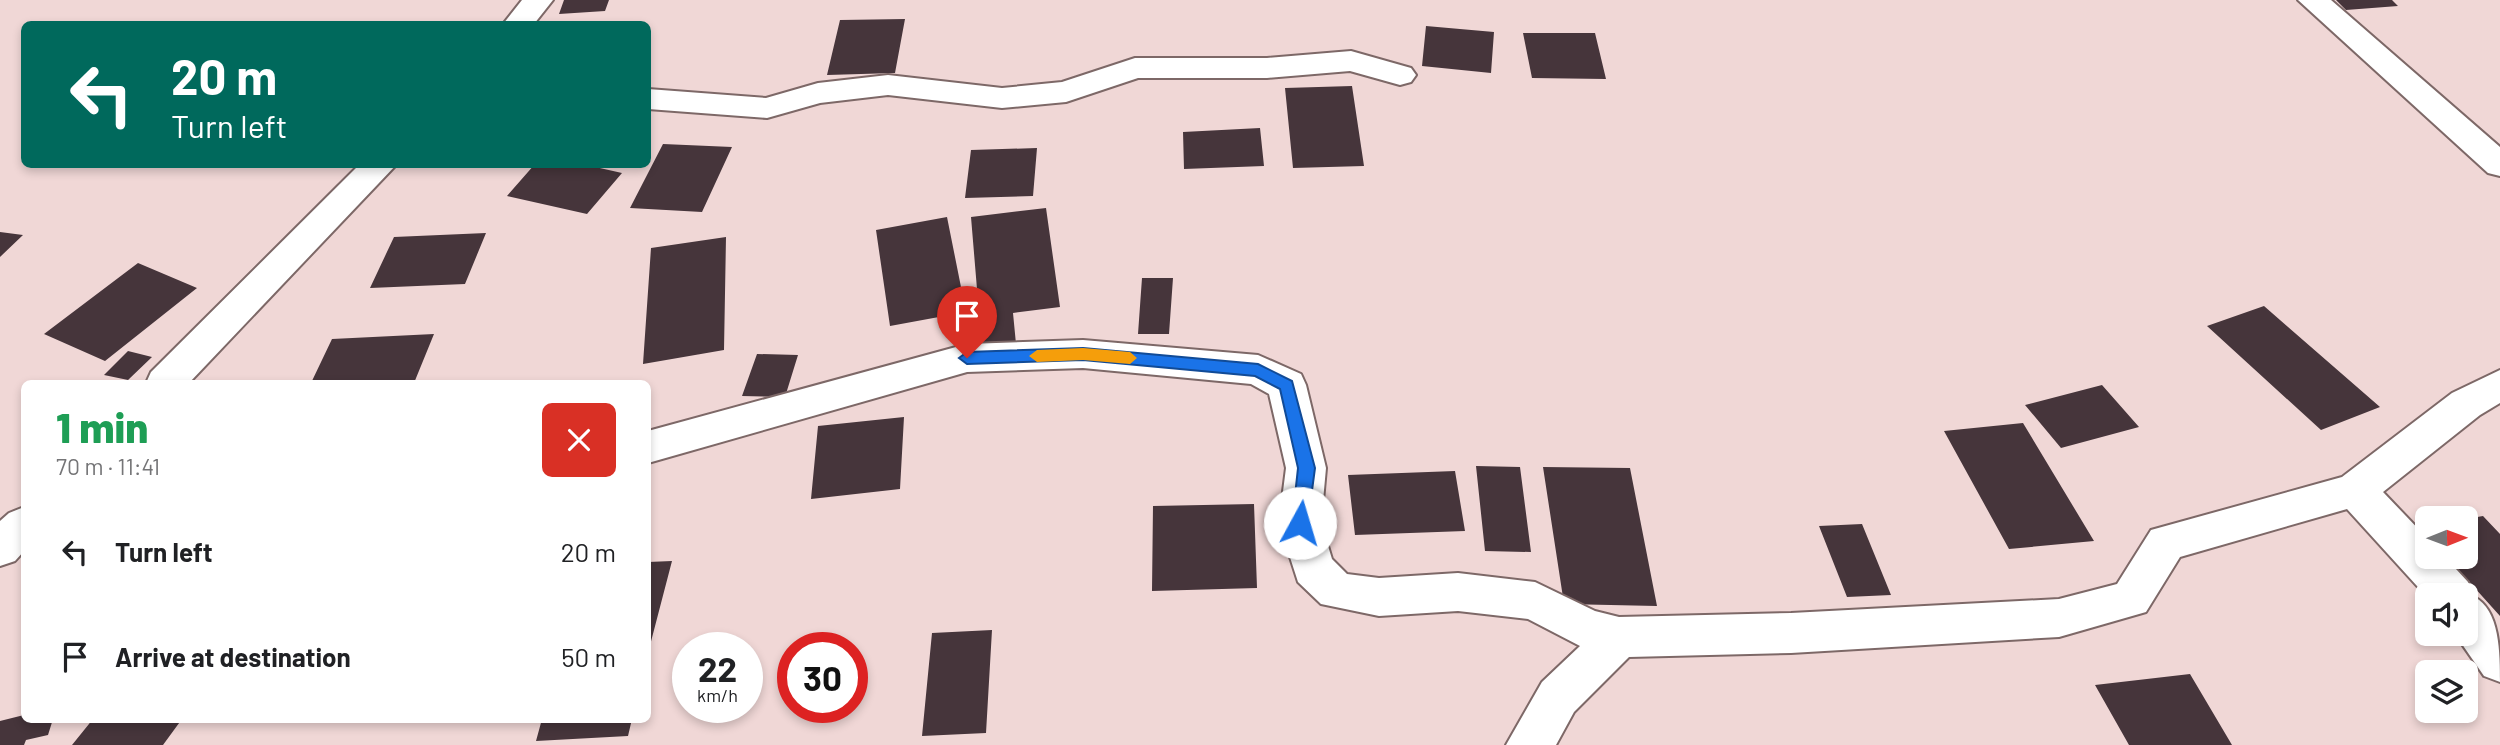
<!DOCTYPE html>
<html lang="en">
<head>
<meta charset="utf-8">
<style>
  body { margin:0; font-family:Barlow,sans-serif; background:#f6f6f6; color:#202124; height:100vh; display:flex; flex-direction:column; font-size:26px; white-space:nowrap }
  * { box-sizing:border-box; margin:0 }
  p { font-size:23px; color:#757577 }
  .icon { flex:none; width:38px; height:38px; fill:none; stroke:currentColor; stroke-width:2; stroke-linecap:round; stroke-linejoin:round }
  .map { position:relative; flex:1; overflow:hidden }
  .side { position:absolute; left:21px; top:380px; width:630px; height:343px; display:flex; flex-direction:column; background:#fff; border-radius:10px; box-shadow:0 4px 10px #0003 }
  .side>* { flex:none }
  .guide { position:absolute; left:21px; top:21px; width:630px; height:147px; border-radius:10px; box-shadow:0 4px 10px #0003; background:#00695c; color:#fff; overflow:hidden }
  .needle { width:46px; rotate:89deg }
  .buttons { position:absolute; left:2415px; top:506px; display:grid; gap:14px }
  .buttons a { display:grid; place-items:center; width:63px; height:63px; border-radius:10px; background:#fff; box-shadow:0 4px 10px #0003; font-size:35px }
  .speed { position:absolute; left:672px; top:632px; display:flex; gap:14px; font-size:35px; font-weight:700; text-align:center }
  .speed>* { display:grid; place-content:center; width:91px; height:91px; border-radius:50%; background:#fff; box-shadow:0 4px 10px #0003; line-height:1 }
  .speed small { font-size:18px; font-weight:400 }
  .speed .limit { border:10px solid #d22; background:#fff; color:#111 }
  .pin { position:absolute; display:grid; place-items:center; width:60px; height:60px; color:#fff; margin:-72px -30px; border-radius:50% 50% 50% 0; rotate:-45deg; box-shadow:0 0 7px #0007 }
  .pin .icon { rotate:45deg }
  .me { position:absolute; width:77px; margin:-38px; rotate:6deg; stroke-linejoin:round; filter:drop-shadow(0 0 5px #0008) }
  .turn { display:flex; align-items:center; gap:24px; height:147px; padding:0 35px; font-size:32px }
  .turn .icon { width:91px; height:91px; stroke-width:2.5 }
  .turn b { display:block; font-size:49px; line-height:60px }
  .round { display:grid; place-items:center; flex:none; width:74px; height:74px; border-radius:10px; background:#f6f6f6 }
  .summary { display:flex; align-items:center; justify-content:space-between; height:119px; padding:0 35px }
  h1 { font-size:42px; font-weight:800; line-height:52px; color:#1e9e55 }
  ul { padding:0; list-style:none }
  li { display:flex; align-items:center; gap:21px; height:105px; padding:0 35px }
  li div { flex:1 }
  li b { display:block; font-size:26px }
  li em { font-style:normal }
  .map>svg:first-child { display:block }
</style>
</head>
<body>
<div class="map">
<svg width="2500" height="745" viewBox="0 0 2500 745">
  <rect width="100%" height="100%" fill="#f0d7d6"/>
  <path fill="#46353b" d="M564 0H609L605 11 559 14Z
    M2336 0H2392L2398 6 2346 10Z
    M905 19 895 73 827 75 840 20Z
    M196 21 266 22 194 24Z
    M1426 26 1494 32 1491 73 1422 66Z
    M1523 33H1595L1606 79 1532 78Z
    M1352 86 1364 166 1293 168 1285 88Z
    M1260 128 1264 166 1184 169 1183 132Z
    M663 144 732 147 702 212 630 208Z
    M1037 148 1033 196 965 198 971 150Z
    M535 164H582L622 173 587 214 507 196Z
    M1046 208 1060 307 1013 313 1016 344 982 349 971 217Z
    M947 217 966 312 890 326 876 230Z
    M0 232 23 235 0 257Z
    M486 233 465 284 370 288 394 237Z
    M726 237 724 350 643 364 651 248Z
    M138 263 197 288 105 361 44 334Z
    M1142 278H1173L1169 334H1138Z
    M2264 306 2380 407 2321 430 2207 326Z
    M434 334 414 383H311L332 339Z
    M128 351 152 357 128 380 104 375Z
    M757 354 798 355 785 397 742 396Z
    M2102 385 2139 427 2061 448 2025 405Z
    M904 417 900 489 811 499 818 426Z
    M2023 423 2094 541 2009 549 1944 431Z
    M1476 466 1520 467 1531 552 1485 551Z
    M1543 467 1630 468 1657 606 1564 604Z
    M1455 471 1465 531 1355 535 1348 475Z
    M1254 504 1257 588 1152 591 1153 506Z
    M2483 516 2500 534V616L2446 556H2466V519Z
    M1862 524 1891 595 1847 597 1819 526Z
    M672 561 648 653V562Z
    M992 630 986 733 922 736 932 633Z
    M2190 674 2232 745H2129L2095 685Z
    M24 715V719H53L48 735 26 740 24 745H0V721Z
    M93 719H182L163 745H72Z
    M542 719H632L628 736 536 741Z"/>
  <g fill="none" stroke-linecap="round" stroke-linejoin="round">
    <g stroke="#7d6867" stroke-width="4">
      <path id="minor" d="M522 0H553L534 24H503Z
        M2298 0H2331L2500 147V176L2488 173Z
        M1351 51 1411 68 1416 75 1411 82 1400 85 1350 71 1267 78H1138L1066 102 1002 108 888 95 820 103 767 118 648 109V89L766 98 818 83 888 75 1002 88 1062 82 1135 58H1267Z
        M360 164H397L189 383H146L151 372Z
        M1083 340 1258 355 1301 374 1306 385 1326 468 1321 523 1332 559 1347 574 1379 578 1458 573 1535 582 1595 611 1619 617 1791 613 2059 599 2117 584 2151 530 2342 477 2452 393 2500 370V403L2480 415 2383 492 2427 538V556H2444L2468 582 2474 597C2500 609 2500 654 2500 682L2484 676 2455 634H2466V595L2427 597 2347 509 2180 557 2146 612 2059 637 1791 653 1629 657 1574 712 1556 745H1506L1542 682 1580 646 1528 619 1458 611 1379 616 1321 604 1298 582 1279 523 1286 468 1269 394 1251 384 1083 368 967 372 648 463V431L967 344Z
        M24 507V551L15 561 0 566V521L9 513Z"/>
    </g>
    <use href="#minor" fill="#fff" fill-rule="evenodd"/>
  </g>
  <path fill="#1a73e8" stroke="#114b97" stroke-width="2" d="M1083 348 1258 364 1292 381 1315 468 1307 528H1294L1292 523 1298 468 1280 389 1255 376 1083 360 967 364 959 358 967 352Z"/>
  <path fill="#f59e0b" d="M1083 348 1130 352 1137 358 1130 364 1083 360 1037 362 1029 356 1037 350Z"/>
</svg>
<div class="buttons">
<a><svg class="needle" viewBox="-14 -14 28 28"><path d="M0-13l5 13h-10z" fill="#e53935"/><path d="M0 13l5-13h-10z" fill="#757577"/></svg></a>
<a><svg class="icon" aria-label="sound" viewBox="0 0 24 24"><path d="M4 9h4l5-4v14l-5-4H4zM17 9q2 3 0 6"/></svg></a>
<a><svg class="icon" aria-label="layers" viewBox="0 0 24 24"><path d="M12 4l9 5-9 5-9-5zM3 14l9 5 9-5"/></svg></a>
</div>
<div class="speed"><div>22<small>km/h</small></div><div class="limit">30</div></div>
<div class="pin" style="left:967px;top:358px;background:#d93025"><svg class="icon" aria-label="arrive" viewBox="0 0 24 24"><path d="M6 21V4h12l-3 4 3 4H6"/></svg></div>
<svg class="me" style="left:1300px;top:523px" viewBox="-20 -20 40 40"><circle r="19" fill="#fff"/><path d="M0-13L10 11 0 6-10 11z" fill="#1a73e8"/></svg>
<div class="guide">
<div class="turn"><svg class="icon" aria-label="left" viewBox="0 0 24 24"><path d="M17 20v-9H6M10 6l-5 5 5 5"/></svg><div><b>20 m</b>Turn left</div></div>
</div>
<section class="side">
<div class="summary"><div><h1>1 min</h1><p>70 m · 11:41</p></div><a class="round" style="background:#d93025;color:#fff"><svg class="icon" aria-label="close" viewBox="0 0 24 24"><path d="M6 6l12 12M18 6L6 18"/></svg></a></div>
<ul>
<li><svg class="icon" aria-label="left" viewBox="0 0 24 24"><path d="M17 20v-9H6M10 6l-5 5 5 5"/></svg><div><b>Turn left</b></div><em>20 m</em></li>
<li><svg class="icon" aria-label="arrive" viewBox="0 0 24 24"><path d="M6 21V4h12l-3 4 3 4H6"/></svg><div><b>Arrive at destination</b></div><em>50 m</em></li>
</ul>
</section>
</div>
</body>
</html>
